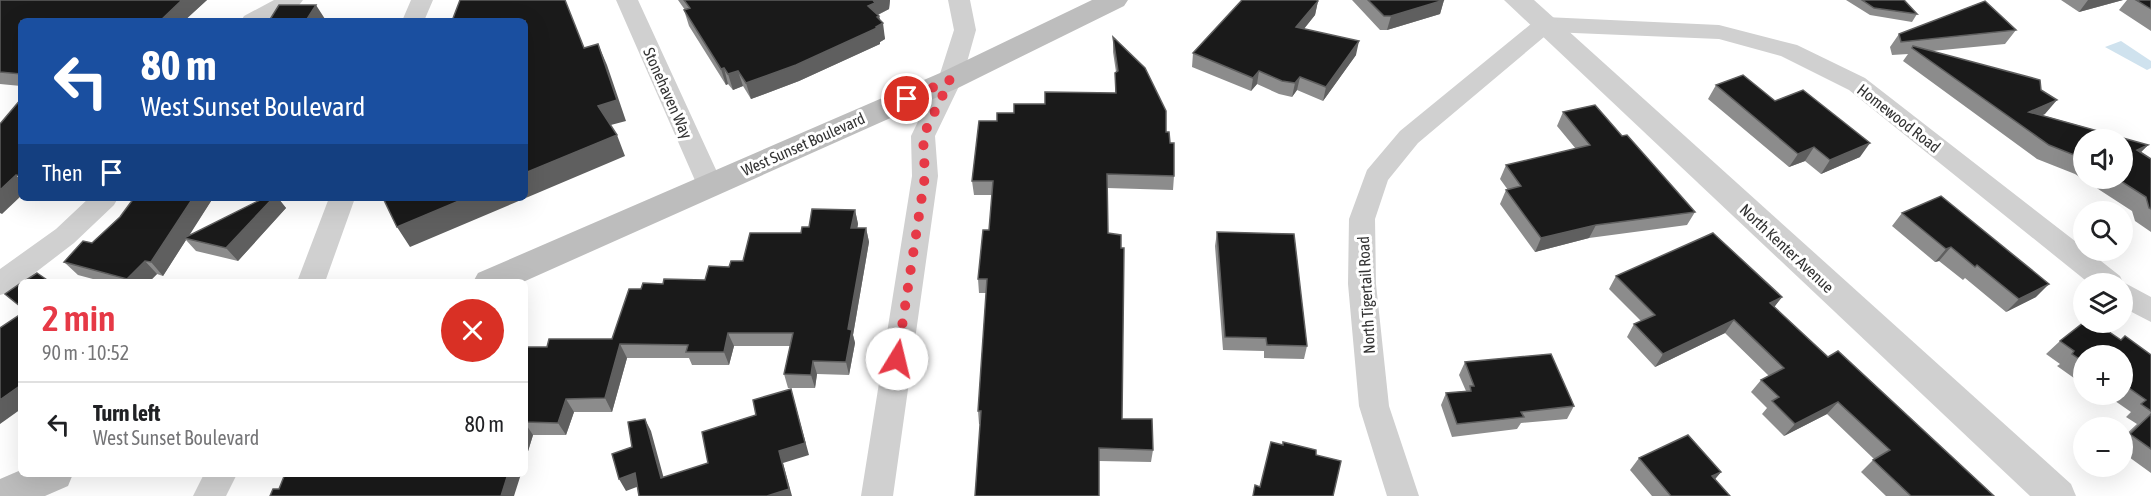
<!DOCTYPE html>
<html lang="en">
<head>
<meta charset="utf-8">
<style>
  body { margin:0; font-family:"Asap Condensed",sans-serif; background:#f2f2f2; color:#202124; height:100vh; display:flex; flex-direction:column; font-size:22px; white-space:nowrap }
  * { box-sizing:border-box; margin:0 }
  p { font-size:20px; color:#757577 }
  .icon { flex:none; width:33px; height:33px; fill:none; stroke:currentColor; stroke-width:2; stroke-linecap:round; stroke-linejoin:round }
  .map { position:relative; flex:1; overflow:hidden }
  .details { position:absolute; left:18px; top:279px; width:510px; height:198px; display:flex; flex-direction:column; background:#fff; border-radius:9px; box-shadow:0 6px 24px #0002 }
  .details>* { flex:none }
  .top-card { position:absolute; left:18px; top:18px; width:510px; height:183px; border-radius:9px; box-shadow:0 6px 24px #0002; background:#1a4fa0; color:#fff; overflow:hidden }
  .controls { position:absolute; left:2073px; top:129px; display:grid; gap:12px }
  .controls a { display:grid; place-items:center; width:60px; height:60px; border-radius:50%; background:#fff; box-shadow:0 6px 24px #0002; font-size:30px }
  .pin { position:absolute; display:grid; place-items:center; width:51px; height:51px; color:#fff; margin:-26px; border:3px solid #fff; border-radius:50%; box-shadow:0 2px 6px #0007 }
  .me { position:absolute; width:66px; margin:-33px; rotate:9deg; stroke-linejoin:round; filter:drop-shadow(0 0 4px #0008) }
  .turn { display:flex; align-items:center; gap:21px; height:126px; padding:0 24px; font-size:27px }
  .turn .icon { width:78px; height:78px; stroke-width:2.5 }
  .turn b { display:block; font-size:42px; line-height:51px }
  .then { display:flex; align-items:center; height:57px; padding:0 24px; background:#0003; gap:12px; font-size:22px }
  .round { display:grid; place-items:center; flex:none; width:63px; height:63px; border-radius:32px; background:#f2f2f2 }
  .overview { display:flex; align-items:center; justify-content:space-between; height:102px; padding:0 24px }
  h1 { font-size:36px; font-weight:600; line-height:45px; color:#e63946 }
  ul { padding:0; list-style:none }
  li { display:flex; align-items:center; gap:18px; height:84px; padding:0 24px; border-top:2px solid #e0e0e0 }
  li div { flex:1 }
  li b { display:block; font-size:22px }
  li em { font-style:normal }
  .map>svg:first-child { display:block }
</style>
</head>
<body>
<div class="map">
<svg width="2151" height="496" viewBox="0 0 2151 496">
  <rect width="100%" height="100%" fill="#fff"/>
  <path fill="#cfe2ee" d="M2121 41 2151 61V68L2147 70 2105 47Z"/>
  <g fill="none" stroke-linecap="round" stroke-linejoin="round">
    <path fill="#d0d0d0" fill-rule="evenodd" d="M274 0H303C290 20 262 21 241 21L244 16Z
      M411 0H433L424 21H402Z
      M616 0H638L723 185 719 192 710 194 701 192 697 185Z
      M948 0H970L976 30 962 80 935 136 938 176 893 496H861L912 176 911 136 938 80 954 30Z
      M1545 17 1719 25 1797 45 1865 78 2084 248V250H2087L2120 276 2123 282 2151 297V322L2122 307V284H2090L1849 90 1781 56 1719 39 1550 32 1418 143 1388 180 1375 219 1376 284 1389 406 1419 496H1387L1359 406 1348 284 1349 219 1367 170 1400 131 1537 19Z
      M89 198H118L114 205 74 243 10 292 0 295V269L56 229Z
      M329 198H355L325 282H297Z
      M204 474H237L226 496H193Z"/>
    <path fill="#d0d0d0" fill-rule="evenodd" d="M1504 0H1534L2071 484 2076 496H2030Z"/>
    <path fill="#bdbdbd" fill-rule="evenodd" d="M1092 0H1128L1124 6 960 87 523 282H473L478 273 940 73Z
      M21 470V474H73L68 486 45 496H0V479Z"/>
  </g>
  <path fill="#8c8c8c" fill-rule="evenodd" d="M0 0H207L184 21H21V86L0 84Z
    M678 0H890L889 9 878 15 879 16 885 39 880 42V44L799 81 751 99 743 86 733 90 728 84 726 85 689 26 684 10H685Z
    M1352 0H1444L1440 14 1387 30H1380Z
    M1846 0H1904L1917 14 1912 22 1870 15Z
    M2061 0H2123L2079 12Z
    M2127 0H2151V31L2119 10Z
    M1318 1 1315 15 1304 29 1356 55 1323 101 1297 90 1292 97 1279 94 1257 84 1251 91 1192 67 1193 53Z
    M2016 30 2005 44 1932 51 2045 114 2042 115 2148 145 2141 152 2151 159V232L2135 221 2132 211 2075 174 2037 159 1903 61 1908 54 1892 55 1890 47 1899 34ZM2084 140 2122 178H2084Z
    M1113 37 1166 132 1170 143 1174 176 1173 190 1107 188 1108 233 1122 419 1153 450 1151 462 1099 461 979 424 978 411 986 293H979L978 279 989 230 992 195H974L972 181 997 121 1014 113 1045 104 1115 93 1116 72 1113 52Z
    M1716 85 1775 101 1860 157 1821 174 1805 161 1789 167 1708 99Z
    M1563 112 1622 136 1695 212 1687 225 1589 238 1535 252 1500 204 1506 190H1508L1500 179 1506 165 1576 149 1557 126Z
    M134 198H213L188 236 264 198H278L286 208 238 261 196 251 186 240 163 276 157 274 149 282H104L78 275 64 262 92 243 120 217Z
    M855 210 858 224 857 228H866L869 242 853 335 855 343 849 375 817 374 815 388H788L784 374 790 346H734L729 365H692L689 358H627L612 412H574L566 435H533L525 461V347H547L612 339 641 289 663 284 705 280 729 267 801 233 809 227Z
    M1902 213 2036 297 2006 312 1965 278 1963 280 1939 261 1935 262 1892 226Z
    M1217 232 1307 346 1304 359 1264 358V351L1223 350 1215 246Z
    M1616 276 1782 297 1774 307 1828 357 1994 496H1886L1861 472 1874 459 1827 414 1784 436 1762 414 1767 408 1751 392 1761 380 1769 376 1725 333 1655 367 1627 337 1634 324 1641 321 1609 289Z
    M2091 328 2121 340 2151 355V473L2122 452V438L2137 424 2126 417 2131 412 2105 394H2122V356H2084V381L2081 383 2057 366 2060 364 2046 354 2060 341Z
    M1465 362 1574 406 1567 419 1521 423 1517 429 1452 437 1441 405 1446 393 1466 391 1459 375Z
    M1639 458 1721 472 1715 479 1730 496H1652L1630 470Z"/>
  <path fill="#5f5f5f" d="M182 0H207L184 21H160Z
    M872 0H890L889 9 877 15 879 16 881 24 883 23 885 39 880 42V44L799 81 751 99 746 83 868 6Z
    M1444 0 1440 14 1387 30 1391 16Z
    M2088 0H2123L2079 12Z
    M1318 1 1315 15 1294 41 1296 27Z
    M316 5 325 19 323 21H308L307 19Z
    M1359 41 1356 55 1323 101 1326 87Z
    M598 44 607 65 626 121 607 126 598 106Z
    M724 68 728 84 726 85 721 69Z
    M738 71 743 86 733 90 728 74Z
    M1259 71 1257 84 1251 91 1253 78Z
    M1300 77 1297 90 1292 97 1295 83Z
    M2057 100 2045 114 2020 125 2029 112Z
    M617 135 625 156 410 247 397 227 466 198H525V173Z
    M1870 143 1860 157 1821 174 1830 160Z
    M2148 145 2135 158 2137 150Z
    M1814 147 1805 161 1789 167 1798 154Z
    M16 175 21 180V196L2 214 0 213V190Z
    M193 198H213L187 239 184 238 186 240 163 276 151 262Z
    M273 198H278L286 208 238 261 226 248Z
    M855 210 858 224 855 242 851 228Z
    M1596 225 1589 238 1535 252 1541 238Z
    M866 228 869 242 853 335 855 343 849 375 846 362 848 329Z
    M1951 247 1939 261 1935 262 1946 249Z
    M145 261 157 274 149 282H130L127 279Z
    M2049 284 2036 297 2006 312 2019 299Z
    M1782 297 1772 310 1770 303Z
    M1734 320 1725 333 1655 367 1663 354Z
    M728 333 734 346 729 365 724 352Z
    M620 344 627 358 612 412 605 398Z
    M813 361 817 374 815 388 811 375Z
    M21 385V409L0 424V400Z
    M791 389 809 455 783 463 792 496H767L779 451Z
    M566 399 574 412 566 435 558 423Z
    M1838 402 1827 414 1784 436 1795 424Z
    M645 419 651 431 667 490 661 478Z
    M525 423 533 435 525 461Z
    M1721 472 1711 484 1712 476Z
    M635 473 642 485 626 491 619 479Z
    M508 474H521L514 496H501Z"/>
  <path fill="#1a1a1a" stroke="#5f5f5f" stroke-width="1.5" d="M0 0H182L160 21H21V74L0 72Z
    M460 0H565L584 48 598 44 617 100 598 106 617 135 525 173V21H452Z
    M684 0H873L875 3 868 6 879 16 877 17 883 23 876 27 877 28 796 65 746 83 738 71 728 74 724 68 721 69 684 10 690 8Z
    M1242 0H1316L1318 1 1296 27 1359 41 1326 87 1300 77 1295 83 1282 81 1259 71 1253 78 1193 53Z
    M1368 0H1444L1391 16H1384Z
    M1862 0H1904L1917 14 1874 8Z
    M2136 0H2151V9Z
    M1985 1 2016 30 1901 42 1899 34Z
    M279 5H316L307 19H322L321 21H269Z
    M1113 37 1145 68 1166 111V132H1169L1170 143H1174V176L1107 174 1108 233 1121 235V248H1124L1122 419H1152L1153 450 1099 448V496H975L981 411H978L987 279H978L983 230H989L993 181H972L979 121H997V113H1014V104H1045V92L1116 93 1115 73 1118 71Z
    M1913 46 2040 80 2041 90 2057 100 2029 112 2148 145 2137 150 2151 159V209L2149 208 2146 197 2116 178H2122V140H2084V159L2049 145 1912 48Z
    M1743 75 1775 101 1803 90 1870 143 1830 160 1814 147 1798 154 1716 85Z
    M21 99V176L16 175 0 190V124Z
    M1595 105 1622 136 1627 135 1695 212 1596 225 1541 238 1506 190 1521 186 1506 165 1590 145 1563 112Z
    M1941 196 2049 284 2019 299 1977 265 1975 267 1951 247 1946 249 1902 213Z
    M134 198H193L151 262 145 261 127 279 64 262 83 241 92 243 120 217Z
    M264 198H273L226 248 184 238Z
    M383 198H466L397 227Z
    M812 209 855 210 851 228H866L848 329 852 330 846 362 813 361 811 375 784 374 793 333H728L724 352H686L688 345 620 344 605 398 566 399 558 423 525 422V347H547L549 339H612L629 289H641L643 283 663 284 664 279 705 280 709 266 729 267 731 261H743L750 233H801L802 227H809Z
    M1217 232 1294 234 1307 346 1267 345 1266 338 1225 337Z
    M1713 233 1782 297 1770 303 1828 357 1838 351 1994 496H1911L1873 460 1890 450 1838 402 1795 424 1772 401 1779 397 1761 380 1784 368 1734 320 1663 354 1634 324 1655 315 1616 276Z
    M37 273 50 282H23Z
    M21 283V307L5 294Z
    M21 314V385L0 400V328Z
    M2083 323 2091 328 2096 323 2121 340 2125 336 2151 355V411L2141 404 2146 400 2122 383V356H2084V362L2072 354 2074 351 2060 341Z
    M1551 354 1574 406 1521 412 1524 417 1457 424 1446 393 1471 391 1470 386H1474L1465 362Z
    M791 389 805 443 779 451 789 489 767 496H639L635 473 619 479 612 454 632 447 628 422 645 419 661 478 708 463 702 432 756 415 753 400Z
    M2151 414V449L2130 434Z
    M1688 435 1721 472 1712 476 1730 496H1671L1639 458Z
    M1271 442 1283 445V442L1316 450V455L1341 461 1333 496H1253L1255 485 1260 487Z
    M285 474H508L501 496H270L273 489H279Z"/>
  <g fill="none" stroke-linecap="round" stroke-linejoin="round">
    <path stroke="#e63946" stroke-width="10" stroke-dasharray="0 18" d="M897 359 925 176 923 136 950 80 907 99"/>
  </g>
  <g text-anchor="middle" stroke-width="6" stroke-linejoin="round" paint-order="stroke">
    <g font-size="16" fill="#333" stroke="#fff">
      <text transform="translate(668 93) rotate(66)" y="6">Stonehaven Way</text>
      <text transform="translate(1899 118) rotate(38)" y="6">Homewood Road</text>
      <text transform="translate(803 144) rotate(-24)" y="6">West Sunset Boulevard</text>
      <text transform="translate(1787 248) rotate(43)" y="6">North Kenter Avenue</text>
      <text transform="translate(1366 295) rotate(-93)" y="6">North Tigertail Road</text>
    </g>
  </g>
</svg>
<div class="controls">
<a><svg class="icon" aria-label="sound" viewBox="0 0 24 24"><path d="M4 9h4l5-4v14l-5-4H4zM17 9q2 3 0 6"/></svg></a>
<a><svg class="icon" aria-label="search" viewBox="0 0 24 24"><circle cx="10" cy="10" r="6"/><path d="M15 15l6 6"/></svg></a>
<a><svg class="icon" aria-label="layers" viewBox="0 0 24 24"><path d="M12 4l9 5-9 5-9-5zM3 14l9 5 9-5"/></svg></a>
<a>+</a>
<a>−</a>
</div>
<div class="pin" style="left:907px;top:99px;background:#d93025"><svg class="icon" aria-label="arrive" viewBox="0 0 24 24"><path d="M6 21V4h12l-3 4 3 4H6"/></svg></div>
<svg class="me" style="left:897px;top:359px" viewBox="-20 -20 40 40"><circle r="19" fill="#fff"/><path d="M0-13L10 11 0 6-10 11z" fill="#e63946"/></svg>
<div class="top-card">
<div class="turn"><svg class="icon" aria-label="left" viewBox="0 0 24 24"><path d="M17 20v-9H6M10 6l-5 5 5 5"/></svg><div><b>80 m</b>West Sunset Boulevard</div></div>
<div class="then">Then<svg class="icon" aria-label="arrive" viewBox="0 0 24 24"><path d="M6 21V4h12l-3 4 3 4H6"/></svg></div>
</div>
<section class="details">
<div class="overview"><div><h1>2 min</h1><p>90 m · 10:52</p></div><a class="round" style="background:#d93025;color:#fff"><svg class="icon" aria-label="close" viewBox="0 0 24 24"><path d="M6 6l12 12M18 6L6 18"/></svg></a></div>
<ul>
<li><svg class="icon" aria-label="left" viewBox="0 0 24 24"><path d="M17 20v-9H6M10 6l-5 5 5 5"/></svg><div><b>Turn left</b><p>West Sunset Boulevard</p></div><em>80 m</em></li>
</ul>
</section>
</div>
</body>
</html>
